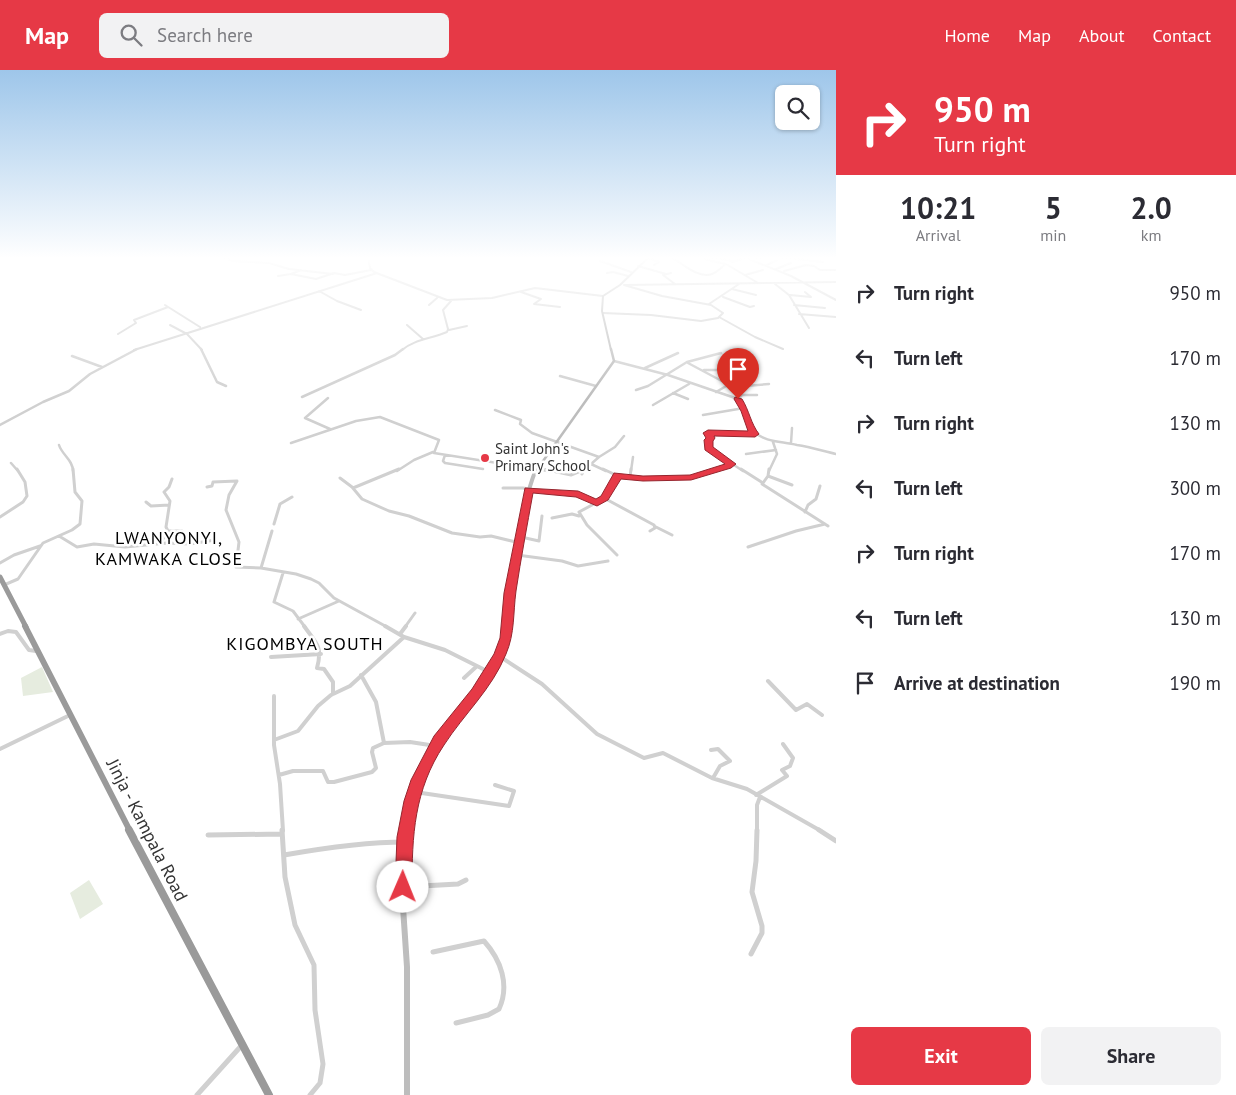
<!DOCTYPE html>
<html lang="en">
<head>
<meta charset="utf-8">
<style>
  body { margin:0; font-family:"PT Sans",sans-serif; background:#f2f2f3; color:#2b2b33; height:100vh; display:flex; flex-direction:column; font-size:19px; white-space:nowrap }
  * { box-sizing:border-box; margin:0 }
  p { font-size:16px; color:#7c7c81 }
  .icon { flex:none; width:28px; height:28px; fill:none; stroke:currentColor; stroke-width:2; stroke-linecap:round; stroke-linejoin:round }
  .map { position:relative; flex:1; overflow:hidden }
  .panel { display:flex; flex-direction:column; background:#fff; width:400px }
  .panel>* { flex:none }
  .hud { background:#e63946; color:#fff; overflow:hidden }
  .tools { position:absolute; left:775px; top:15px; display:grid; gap:10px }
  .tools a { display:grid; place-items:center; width:45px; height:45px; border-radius:8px; background:#fff; box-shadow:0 1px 4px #0004; font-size:25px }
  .pin { position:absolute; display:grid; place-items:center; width:42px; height:42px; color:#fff; margin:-51px -21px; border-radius:50% 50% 50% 0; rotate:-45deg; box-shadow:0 0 5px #0007 }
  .pin .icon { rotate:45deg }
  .me { position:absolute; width:55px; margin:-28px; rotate:1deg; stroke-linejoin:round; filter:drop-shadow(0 0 4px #0008) }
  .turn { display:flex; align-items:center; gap:18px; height:105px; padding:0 15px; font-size:22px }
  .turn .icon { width:65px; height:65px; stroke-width:2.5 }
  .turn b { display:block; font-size:35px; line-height:42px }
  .eta { display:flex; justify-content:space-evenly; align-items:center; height:85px; text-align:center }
  .eta b { font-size:30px; font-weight:600; line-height:35px }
  .primary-button { display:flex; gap:10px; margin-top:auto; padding:10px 15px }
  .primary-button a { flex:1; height:58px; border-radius:8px; background:#e63946; color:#fff; font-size:20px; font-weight:600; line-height:58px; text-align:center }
  .primary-button a+a { background:#f2f2f3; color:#2b2b33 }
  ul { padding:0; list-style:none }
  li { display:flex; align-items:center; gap:15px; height:65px; padding:0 15px }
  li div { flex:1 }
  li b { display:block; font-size:19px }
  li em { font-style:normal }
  header { display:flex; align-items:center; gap:30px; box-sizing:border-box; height:70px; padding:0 25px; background:#e63946; color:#fff }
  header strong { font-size:24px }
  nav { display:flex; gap:28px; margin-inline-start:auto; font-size:18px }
  .search { width:350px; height:45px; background:#f2f2f3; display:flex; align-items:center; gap:12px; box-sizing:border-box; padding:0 18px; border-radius:8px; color:#7c7c81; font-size:19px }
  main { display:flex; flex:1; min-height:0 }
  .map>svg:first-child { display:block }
</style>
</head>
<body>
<header>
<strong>Map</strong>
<div class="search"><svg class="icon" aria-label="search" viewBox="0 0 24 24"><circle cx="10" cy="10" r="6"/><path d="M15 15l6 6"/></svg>Search here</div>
<nav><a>Home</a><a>Map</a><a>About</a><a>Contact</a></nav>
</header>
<main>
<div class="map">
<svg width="836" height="1025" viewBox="0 0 836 1025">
  <rect width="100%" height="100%" fill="#fff"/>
  <path fill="#e6ecdf" d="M42 597 53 622 23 626 21 608Z
    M89 810 103 834 80 849 70 823Z"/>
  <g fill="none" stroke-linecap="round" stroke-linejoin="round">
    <path stroke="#d0d0d0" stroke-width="2" d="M222 187 233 191 269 193 289 199 333 204
      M368 187 370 198 374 202 447 230 492 228 535 218 603 226
      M671 187C682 193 698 209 712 204 718 202 721 197 726 194L758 213
      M710 187 733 191
      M744 187 791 206 836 230
      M779 187 823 192
      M648 188 659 192 654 195
      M755 188 765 187
      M704 189 725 194
      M600 191 631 202
      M732 192 746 188
      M767 195 777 190
      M638 196 666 204
      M776 199 791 193
      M301 200 291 204 316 209 334 203 345 205 371 200
      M784 201 806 195 814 196 820 200H836
      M607 203 613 202 628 206
      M671 203 663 205 675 214
      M745 205 763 200
      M278 206 291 204
      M775 214 789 225 809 258
      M625 215 836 212
      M732 219 756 225
      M319 221 337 231 361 240
      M521 222 541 229 534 234 560 237
      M790 225 811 227 805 222
      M723 227 750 237 754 236
      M709 234 739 214
      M165 235 200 257
      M429 235 437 228
      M794 235 825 238
      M603 243 651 245 701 251 718 248 723 243 711 235 662 226 624 215
      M799 244 836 247
      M719 247 755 267 783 279
      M170 255 187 264 202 280
      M407 255 423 269
      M449 260 467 256
      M118 264 136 253 134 250 168 237
      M134 280 377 203
      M402 280C415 269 431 269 447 262L448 259 443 240 451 231"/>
    <path stroke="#d0d0d0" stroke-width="2.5" d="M201 279 217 312 226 316
      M72 286 102 297
      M614 291 668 305 738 329C742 336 749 358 753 361 766 373 781 371 797 375 810 377 823 381 836 384
      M688 293 733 317 769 314
      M645 298 678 283
      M704 300H742
      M560 306 596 316
      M636 320 648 316 687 292 721 283
      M716 322 728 315
      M673 323 688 329
      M302 327 395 285 403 279
      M328 328 305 348 330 359
      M738 329 742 325H757
      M653 335 689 314
      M495 340 521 350 520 354 532 363 599 387 615 377 624 366
      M703 345 744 338
      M0 355 43 332 69 321 90 304 137 279
      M291 373 356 351 380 347 439 370 434 383 548 401
      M791 373 792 358
      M59 375C62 385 73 390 73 401
      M746 384 776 380
      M445 385 443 391 445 393 483 399
      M11 393 18 401
      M731 393 709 378V369H711L708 363 754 364
      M591 394 606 401
      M397 401 414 390 433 382
      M583 401 599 387
      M631 401 633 387
      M716 401 731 393 743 401
      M769 401 777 384 773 372"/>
    <path stroke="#d0d0d0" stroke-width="3" d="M543 399 571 405 583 400
      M603 399 618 406
      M741 399 763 413 768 406 769 399
      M582 404 584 399
      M768 406 792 415
      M630 407 631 399
      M340 408 352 417 362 429 389 441 409 446 452 463 480 467 491 466 520 473
      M762 414 828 456
      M207 417 212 416 213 412 237 411 229 425 226 440 239 472 236 497 261 498
      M353 418 399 399
      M503 418H523L553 423 578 424 596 433
      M604 428 654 455 655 458 650 461
      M146 432 151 436 169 435
      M805 442 808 435 816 429 820 416
      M0 447 23 432 27 426 25 412 17 399
      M552 448 572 444 579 446
      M274 454 280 434 292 427
      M656 457 672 465
      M168 461 166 457 170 431 164 422 169 417 172 409
      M272 461 261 498 296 504 311 509 319 513 334 528 387 557
      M59 466 77 477 94 474 125 477 167 473 190 474 215 470
      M521 467 539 471 542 446
      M161 472 168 461H182
      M748 477 796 461 825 454
      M517 485 562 491 578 496 608 491
      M617 485 587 455 579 442 605 428 618 406C652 409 686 412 719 399
      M0 493 14 485 40 476
      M283 503 274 532 293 541 305 557
      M4 515 18 509 43 473 72 460 80 454 82 431 75 422 73 399
      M298 549 339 531
      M405 557 415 543"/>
    <path stroke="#d0d0d0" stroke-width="4" d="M304 556C316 573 323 576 317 598L324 599 333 612V624
      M385 556 404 567 445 580 489 602
      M0 564 8 561 16 562 29 580 36 581
      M400 564 406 556
      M499 586 542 614 597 664 644 688 663 683 712 708 747 719 821 761
      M271 587 321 584
      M361 605 376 632 384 673 410 672 436 676
      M464 608 477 596
      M768 611 796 640 807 634 822 645
      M274 626V675L280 714 283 761
      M274 670 298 661 318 636 331 625 350 616 404 567
      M0 679 70 645
      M711 680 718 679 730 691 720 696 713 708
      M279 705 293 701H323L328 712H334L372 702 376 698 372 682 373 678 384 673
      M415 722 509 736 514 721 495 715
      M756 725 787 706 782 700 790 696 793 688 783 674
      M757 761V735L760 727"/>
    <path stroke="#d0d0d0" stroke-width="5" d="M282 760 285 807 295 855 314 895 315 940 323 994 320 1013 310 1025
      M819 760 836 771
      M208 765 282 764
      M284 785C324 778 365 772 405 772
      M404 817 458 814 466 810
      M433 882 484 871C501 890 510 915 499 939L488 945 456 953
      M751 884 762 863V856L752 822 756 791 757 760
      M197 1025 242 975"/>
    <path stroke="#bdbdbd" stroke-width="2" d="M611 280 602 241 603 226 620 215 649 187"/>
    <path stroke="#bdbdbd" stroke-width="2.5" d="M536 401 614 291 611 279"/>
    <path stroke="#bdbdbd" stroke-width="4" d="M508 557C511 507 518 446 536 399"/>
    <path stroke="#bdbdbd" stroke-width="4.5" d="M405 761 412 731 427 690 439 671 477 623 504 575 508 556"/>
    <path stroke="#bdbdbd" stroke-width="6" d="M406 760 403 837 407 897V1025"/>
    <path stroke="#9a9a9a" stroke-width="5" d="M0 507 26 557"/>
    <path stroke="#9a9a9a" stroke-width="6" d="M25 556 130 761"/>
    <path stroke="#9a9a9a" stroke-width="8" d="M129 760 269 1025"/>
  </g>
  <linearGradient id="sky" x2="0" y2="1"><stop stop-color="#9ec6ea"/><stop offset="0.57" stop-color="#fff"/><stop offset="1" stop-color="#fff" stop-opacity="0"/></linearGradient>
  <rect width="836" height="330" fill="url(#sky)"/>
  <path fill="#e63946" stroke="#96252e" d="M735 327 742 329C749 340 751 354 759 364L755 367 714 366 715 368 713 371V377L736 394 731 398 691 410 643 411 621 409 608 430 597 436 576 427 533 423C527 456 521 488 516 521 513 543 515 563 506 584 492 619 464 644 444 675 414 720 412 766 412 817L409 823 403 826 397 823 395 817 397 767 404 731 411 710 434 666 472 619 494 584 500 568 504 523 525 418 578 421 596 429 601 426 614 403 643 406 690 405 725 394 705 380 704 370 706 368 703 363 708 360 748 361 741 341 734 329Z"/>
  <circle fill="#e63946" stroke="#fff" stroke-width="2" cx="485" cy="388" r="5"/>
  <g text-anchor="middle" stroke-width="5" stroke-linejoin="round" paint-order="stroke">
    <g font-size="15" fill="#333" stroke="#fff" text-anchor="start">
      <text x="495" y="384">Saint John's<tspan x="495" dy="17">Primary School</tspan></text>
    </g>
    <g font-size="18" letter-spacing="1" fill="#000" stroke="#fff">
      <text x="169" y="474">LWANYONYI,<tspan x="169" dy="21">KAMWAKA CLOSE</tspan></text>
      <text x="305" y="580">KIGOMBYA SOUTH</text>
    </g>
    <g font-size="18" fill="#333" stroke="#fff">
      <text transform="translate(147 760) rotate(63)" y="6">Jinja - Kampala Road</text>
    </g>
  </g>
</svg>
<div class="tools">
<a><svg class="icon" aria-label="search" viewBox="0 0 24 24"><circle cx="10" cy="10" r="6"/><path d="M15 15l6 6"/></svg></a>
</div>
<div class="pin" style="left:738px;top:329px;background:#d93025"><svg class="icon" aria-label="arrive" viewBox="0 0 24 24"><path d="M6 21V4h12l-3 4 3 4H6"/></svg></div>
<svg class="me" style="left:403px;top:817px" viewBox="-20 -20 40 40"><circle r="19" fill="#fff"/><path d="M0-13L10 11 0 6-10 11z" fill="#e63946"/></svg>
</div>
<section class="panel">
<div class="hud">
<div class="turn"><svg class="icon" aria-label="right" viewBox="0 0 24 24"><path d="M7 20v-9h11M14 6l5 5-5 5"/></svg><div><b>950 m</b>Turn right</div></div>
</div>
<div class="eta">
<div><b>10:21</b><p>Arrival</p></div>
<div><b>5</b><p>min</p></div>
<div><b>2.0</b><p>km</p></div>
</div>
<ul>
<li><svg class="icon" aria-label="right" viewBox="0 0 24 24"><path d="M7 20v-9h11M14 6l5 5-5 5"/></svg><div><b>Turn right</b></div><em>950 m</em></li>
<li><svg class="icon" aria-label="left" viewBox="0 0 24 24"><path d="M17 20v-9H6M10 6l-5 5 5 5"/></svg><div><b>Turn left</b></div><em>170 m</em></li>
<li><svg class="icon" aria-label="right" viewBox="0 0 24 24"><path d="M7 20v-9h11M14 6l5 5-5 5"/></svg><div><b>Turn right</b></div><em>130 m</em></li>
<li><svg class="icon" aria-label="left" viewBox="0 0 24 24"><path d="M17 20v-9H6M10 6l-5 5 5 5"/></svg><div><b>Turn left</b></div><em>300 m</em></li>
<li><svg class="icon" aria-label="right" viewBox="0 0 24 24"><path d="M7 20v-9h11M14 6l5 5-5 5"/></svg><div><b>Turn right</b></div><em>170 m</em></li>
<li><svg class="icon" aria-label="left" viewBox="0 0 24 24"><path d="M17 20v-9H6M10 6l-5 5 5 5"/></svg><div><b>Turn left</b></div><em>130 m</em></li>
<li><svg class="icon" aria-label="arrive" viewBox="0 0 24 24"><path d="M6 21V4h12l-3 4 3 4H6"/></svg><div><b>Arrive at destination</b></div><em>190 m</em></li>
</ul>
<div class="primary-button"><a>Exit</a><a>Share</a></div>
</section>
</main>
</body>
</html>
